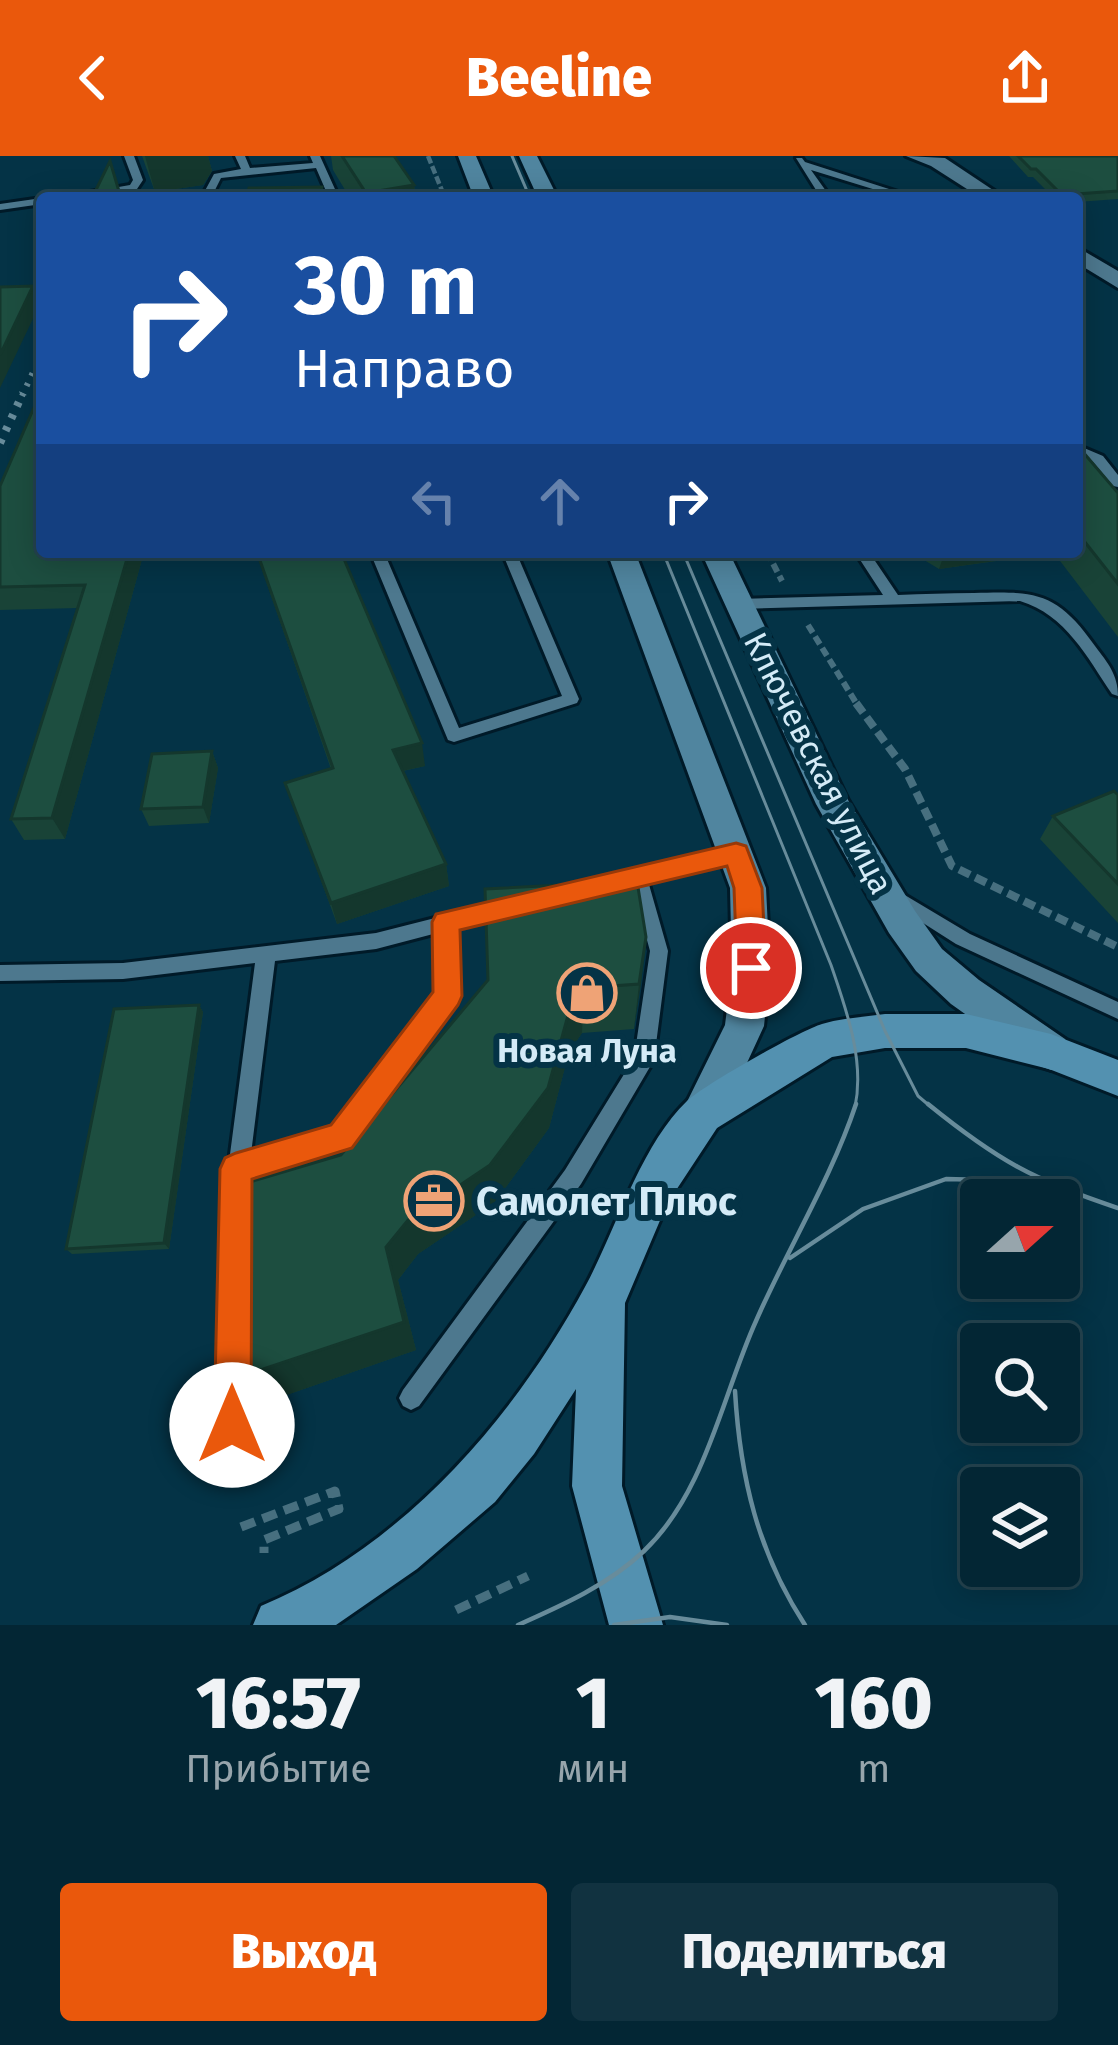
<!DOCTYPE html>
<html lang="ru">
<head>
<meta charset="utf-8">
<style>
  body { margin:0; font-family:"Fira Sans",sans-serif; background:#113240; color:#f1f3f6; height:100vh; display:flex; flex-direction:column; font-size:45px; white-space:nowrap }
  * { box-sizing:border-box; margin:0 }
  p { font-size:39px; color:#97a5ac }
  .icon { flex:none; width:66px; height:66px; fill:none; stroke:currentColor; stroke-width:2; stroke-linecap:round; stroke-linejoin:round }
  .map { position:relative; height:1469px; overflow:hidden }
  .side { display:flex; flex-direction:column; background:#032634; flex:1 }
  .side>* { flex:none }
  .guide { position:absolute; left:36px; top:36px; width:1047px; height:366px; border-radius:12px; box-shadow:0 6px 30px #0003,0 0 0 3px #24434f; background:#1a4fa0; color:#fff; overflow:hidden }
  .needle { width:78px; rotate:69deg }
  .controls { position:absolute; left:960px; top:1023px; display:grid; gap:24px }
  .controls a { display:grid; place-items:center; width:120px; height:120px; border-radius:12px; background:#032634; box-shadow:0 6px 30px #0003,0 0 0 3px #24434f; font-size:60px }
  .pin { position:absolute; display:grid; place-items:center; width:102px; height:102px; color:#fff; margin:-51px; border:6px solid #fff; border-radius:50%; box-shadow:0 3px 12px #0007 }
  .me { position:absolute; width:132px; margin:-66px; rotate:0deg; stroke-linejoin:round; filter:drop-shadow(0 0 9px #0008) }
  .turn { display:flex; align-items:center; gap:42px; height:252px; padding:0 60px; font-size:54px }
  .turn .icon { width:156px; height:156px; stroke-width:2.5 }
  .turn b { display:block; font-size:84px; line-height:102px }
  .lanes { display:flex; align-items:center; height:114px; padding:0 60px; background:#0003; justify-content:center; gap:60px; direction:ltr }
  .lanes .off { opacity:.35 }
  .eta { display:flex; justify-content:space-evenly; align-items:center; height:204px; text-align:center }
  .eta b { font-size:72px; font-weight:800; line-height:84px }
  .button { display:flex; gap:24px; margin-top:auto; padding:24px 60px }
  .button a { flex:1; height:138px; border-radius:12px; background:#ea580c; color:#fff; font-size:48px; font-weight:800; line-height:138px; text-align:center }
  .button a+a { background:#113240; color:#f1f3f6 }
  header { display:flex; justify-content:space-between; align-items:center; height:156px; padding:0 60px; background:#ea580c; color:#fff; font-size:54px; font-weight:800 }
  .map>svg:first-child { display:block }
</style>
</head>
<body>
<header><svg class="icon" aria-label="back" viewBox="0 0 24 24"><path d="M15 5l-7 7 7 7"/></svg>Beeline<svg class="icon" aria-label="share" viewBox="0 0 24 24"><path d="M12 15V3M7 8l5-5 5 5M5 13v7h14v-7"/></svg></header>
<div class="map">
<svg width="1118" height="1469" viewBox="0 0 1118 1469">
  <rect width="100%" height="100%" fill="#043346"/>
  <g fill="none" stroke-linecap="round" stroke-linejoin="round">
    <g stroke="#001a28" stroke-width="6">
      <path id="service" d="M124 0H134L143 24 137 33 81 42H56L130 29 133 24Z
        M235 0H245L250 12 313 7 310 0H320L339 42H329L316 12 221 22 211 42H201L214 18 241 13Z
        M796 2H802L805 6 917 42H902L811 14 831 42H821Z
        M42 42V48L0 54V48Z
        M1077 289 1103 300 1118 319V331L1113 330 1093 306 1077 298Z
        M370 396H384L459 572 562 540 502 396H516L579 543 577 547 454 586 448 584Z
        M855 396H869L898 439C923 438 948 437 974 437 1036 435 1057 436 1095 490 1108 507 1118 519 1118 540L1112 538C1087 501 1066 459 1020 445L739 453 732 448 739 443 883 439Z
        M737 691 743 693 746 698 743 703 648 725 668 795 654 904 581 1028 419 1250 411 1254 403 1250 399 1242 403 1234 565 1014 634 902 650 795 632 729 589 739 583 737 580 732 583 727Z
        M893 732 970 778 1118 846V863L956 788 887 744 884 739 887 734Z
        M510 743 516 745 519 750 516 755 455 772 457 840 454 846 348 988 248 1019 241 1063 233 1066 225 1063C220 1049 223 1018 229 1006L255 807 123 823 0 825V809L123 807 376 777ZM437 777V838L334 973 251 998 275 805 376 793Z
        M233 1077 241 1080 244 1088V1269L241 1278 232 1281 223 1278 220 1269 222 1088 225 1080Z"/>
    </g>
    <g stroke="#001a28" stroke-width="6">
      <path id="tertiary" d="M906 0 945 2 1005 42H981L931 10Z
        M1077 91 1118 115V132L1077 107Z"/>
    </g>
    <g stroke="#001a28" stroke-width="6">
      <path id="secondary" d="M458 0H476L494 42H474Z
        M519 0H537L558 42H538Z
        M607 396H635L766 732 770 812 764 870 717 972 702 977 687 972 681 958 725 869 732 812 730 732Z
        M701 396H729L848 644 915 755 942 793 979 824 1065 883 1071 896 1065 909 1051 914 1037 909 951 848 916 815 889 777 816 648Z"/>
    </g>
    <g stroke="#001a28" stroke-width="6">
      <path id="primary" d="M885 858H966L1051 878 1118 904V940L1049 913 966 892H885L832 901 717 972 667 1048 625 1147 622 1330 663 1469H609L572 1330 576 1233 534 1298 495 1346 417 1413 336 1469H253L261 1450C403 1391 515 1261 586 1129 616 1073 641 989 687 945 704 929 799 875 822 868 842 862 864 861 885 858Z"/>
    </g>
    <path stroke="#476f7f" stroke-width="4.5" stroke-dasharray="8 3" stroke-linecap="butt" d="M428 0 445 42"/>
    <path stroke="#476f7f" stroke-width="6" stroke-dasharray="9 4.5" stroke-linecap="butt" d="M767 396 782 425
      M808 469 858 550"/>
    <path stroke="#476f7f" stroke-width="8" stroke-dasharray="12 6" stroke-linecap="butt" d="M856 547 905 613 952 710 1118 791"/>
    <path stroke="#476f7f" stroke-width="9" stroke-dasharray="15 8" stroke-linecap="butt" d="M241 1371 335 1335 339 1353 264 1384V1397
      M456 1454 528 1420"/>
    <use href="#service" fill="#4d788e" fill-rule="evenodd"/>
    <use href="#tertiary" fill="#4d788e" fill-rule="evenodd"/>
    <use href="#secondary" fill="#50859f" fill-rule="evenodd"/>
    <use href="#primary" fill="#5391b0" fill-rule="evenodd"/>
    <path stroke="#688c9b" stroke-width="3" d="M512 0 530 42
      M663 396 831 809C846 853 865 904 855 951
      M683 396 885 875 918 940 931 951"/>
    <path stroke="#688c9b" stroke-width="4.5" d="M928 948C997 1004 1033 1024 1118 1052
      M790 1102 863 1053 946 1023 1034 1025
      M735 1235C740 1321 758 1397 805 1469
      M518 1469C563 1449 608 1429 644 1395 706 1336 722 1240 756 1165 788 1092 831 1023 856 948
      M614 1469 670 1461 727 1469"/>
    <path stroke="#688c9b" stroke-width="6" stroke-dasharray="3 8" stroke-linecap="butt" d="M22 240 42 197"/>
    <path stroke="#688c9b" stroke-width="8" stroke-dasharray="4.5 9" stroke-linecap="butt" d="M0 287 23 237"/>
  </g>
  <path fill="#194337" d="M142 0H208L212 15 203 29 155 36Z
    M331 0H394L414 29 416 42H350L333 14Z
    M1009 0H1118V43L1077 46V42H1054L1033 21H1028Z
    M1077 289 1118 337V481L1054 397 939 413 911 396H1077Z
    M0 330 144 396 65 683 24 684 11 663 78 452 0 454Z
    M256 396H341L425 610 403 615 446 708 449 730 337 768 285 627 331 613Z
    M212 595 218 612 209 667 149 670 141 653Z
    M1118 639V767L1040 683 1053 660Z
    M646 781 634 873 582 877 569 896 549 972 495 1046 418 1098 398 1124 416 1194 275 1243 341 999Z
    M199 849 203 856 169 1093 72 1098 66 1093Z"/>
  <path fill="#14372d" d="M145 0H208L212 15 203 29 155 36Z
    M414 29 416 42H367L366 37Z
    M33 130 40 148 0 232V199Z
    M129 396H144L65 683 52 662Z
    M945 396H1055L939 413Z
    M422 587 425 610 397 616 393 594Z
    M212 595 218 612 209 667 203 651Z
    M446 708 449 730 337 768 331 747Z
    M646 781 641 828 634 873 639 828Z
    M584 832 582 877 569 896 549 972 495 1046 418 1098 398 1124 416 1194 275 1243 251 1217 386 1091Z
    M199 849 203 856 169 1093 164 1087Z"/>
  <path fill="#1d4e40" stroke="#14372d" stroke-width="3" d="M342 0H394L414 29 366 37Z
    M1018 0H1118V35L1062 39 1036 13H1031Z
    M110 5 121 42H92Z
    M322 31 320 42H246L249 32Z
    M33 130 0 199V131Z
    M42 233V396H129L52 662 11 663 85 429 0 431V330Z
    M1077 289 1118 337V428L1077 376Z
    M257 396H341L422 587 393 594 446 708 331 747 285 627 333 612Z
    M212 595 203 651 141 653 152 598Z
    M1114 635 1118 639V728L1053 660Z
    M637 725 646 781 639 828 584 832 570 852 548 932 490 1009 408 1064 386 1091 404 1166 251 1217 225 1070 226 1033 341 999 488 824 485 733Z
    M199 849 164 1087 66 1093 114 853Z"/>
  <path fill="#ea580c" stroke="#983908" stroke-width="3" d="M736 687 746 690 762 732 766 812 761 820H741L737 812 734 732 727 710 460 774 462 840 458 849 352 992 252 1023 251 1269 245 1282 232 1288 219 1282 214 1269 220 1013 225 1002 236 997 331 969 433 836 432 766 436 758Z"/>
  <defs>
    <g id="shop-ring" transform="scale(3)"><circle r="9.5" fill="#043346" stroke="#efa376" stroke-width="1.5"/><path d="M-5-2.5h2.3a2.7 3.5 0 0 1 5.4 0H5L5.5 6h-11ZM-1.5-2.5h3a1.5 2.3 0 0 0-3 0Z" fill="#efa376"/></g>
    <g id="office-ring" transform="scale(3)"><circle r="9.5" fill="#043346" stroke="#efa376" stroke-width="1.5"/><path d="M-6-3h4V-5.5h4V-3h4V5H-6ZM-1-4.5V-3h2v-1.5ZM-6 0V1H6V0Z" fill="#efa376"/></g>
  </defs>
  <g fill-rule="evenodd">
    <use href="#shop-ring" x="587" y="837"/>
    <use href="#office-ring" x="434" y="1045"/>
  </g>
  <g text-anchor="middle" stroke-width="12" stroke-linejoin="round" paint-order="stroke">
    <g font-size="33" fill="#d4ebf7" stroke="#043346">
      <text transform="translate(819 607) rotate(63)" y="12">Ключевская улица</text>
    </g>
    <g font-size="33" font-weight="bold" fill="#d4ebf7" stroke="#043346">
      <text x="587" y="906">Новая Луна</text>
    </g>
    <g font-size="39" font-weight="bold" fill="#d4ebf7" stroke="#043346" text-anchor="start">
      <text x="476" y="1059">Самолет Плюс</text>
    </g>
  </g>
</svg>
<div class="controls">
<a><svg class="needle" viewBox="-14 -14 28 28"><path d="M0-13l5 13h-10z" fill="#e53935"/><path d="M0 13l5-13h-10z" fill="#97a5ac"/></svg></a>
<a><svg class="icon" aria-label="search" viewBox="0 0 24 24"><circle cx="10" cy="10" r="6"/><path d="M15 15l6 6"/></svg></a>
<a><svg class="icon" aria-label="layers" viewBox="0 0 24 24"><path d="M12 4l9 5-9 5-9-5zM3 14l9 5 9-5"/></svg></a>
</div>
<div class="pin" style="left:751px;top:812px;background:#d93025"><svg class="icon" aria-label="arrive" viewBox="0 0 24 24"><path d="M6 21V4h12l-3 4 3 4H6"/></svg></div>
<svg class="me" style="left:232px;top:1269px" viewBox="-20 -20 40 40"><circle r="19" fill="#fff"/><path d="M0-13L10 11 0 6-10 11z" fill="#ea580c"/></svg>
<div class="guide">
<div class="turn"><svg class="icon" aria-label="right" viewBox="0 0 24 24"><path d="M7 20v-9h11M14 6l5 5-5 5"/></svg><div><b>30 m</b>Направо</div></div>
<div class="lanes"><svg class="icon off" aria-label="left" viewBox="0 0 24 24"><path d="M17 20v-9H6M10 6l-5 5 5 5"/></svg><svg class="icon off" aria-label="ahead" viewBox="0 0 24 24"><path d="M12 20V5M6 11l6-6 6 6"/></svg><svg class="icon" aria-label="right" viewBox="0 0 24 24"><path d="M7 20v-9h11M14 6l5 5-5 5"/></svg></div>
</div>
</div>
<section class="side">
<div class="eta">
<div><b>16:57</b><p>Прибытие</p></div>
<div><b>1</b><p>мин</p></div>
<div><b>160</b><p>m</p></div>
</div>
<div class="button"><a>Выход</a><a>Поделиться</a></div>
</section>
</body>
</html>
